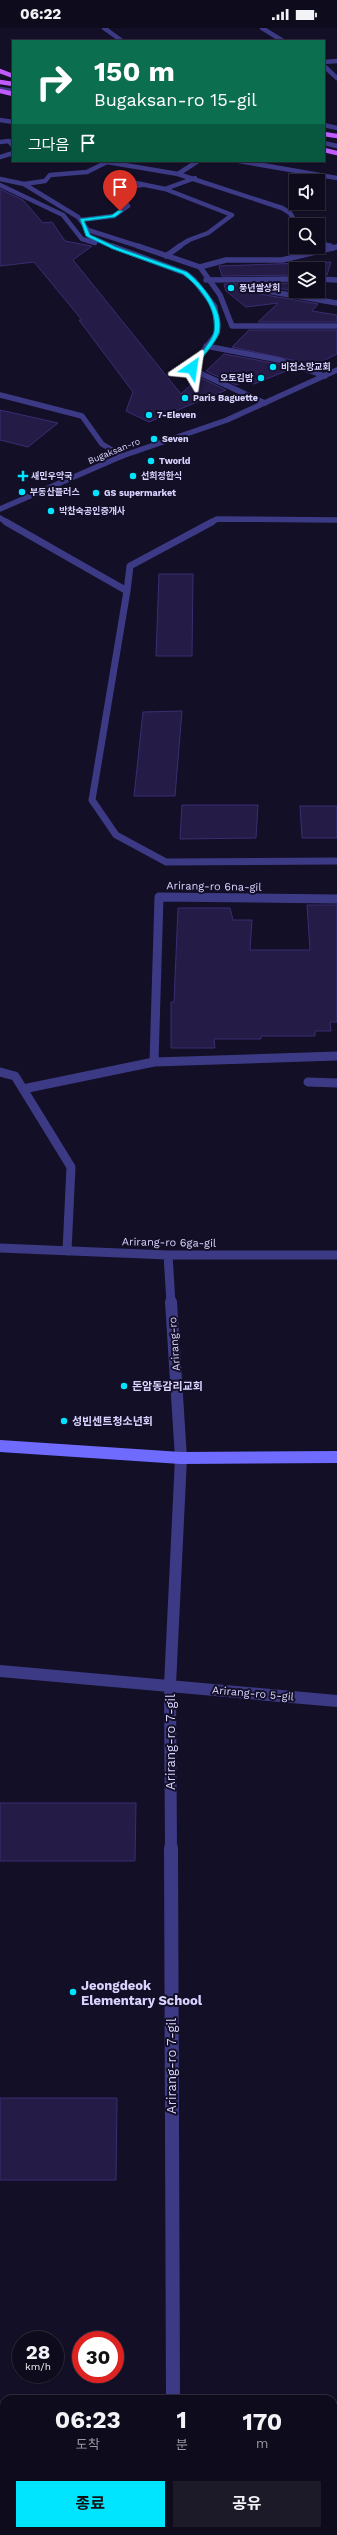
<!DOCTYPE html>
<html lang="ko">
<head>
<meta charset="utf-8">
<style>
  body { margin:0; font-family:"Work Sans","Noto Sans KR",sans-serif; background:#1c1929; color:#f1f3f6; height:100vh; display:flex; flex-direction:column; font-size:15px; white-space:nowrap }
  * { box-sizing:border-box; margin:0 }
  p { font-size:13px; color:#9b9ba3 }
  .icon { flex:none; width:22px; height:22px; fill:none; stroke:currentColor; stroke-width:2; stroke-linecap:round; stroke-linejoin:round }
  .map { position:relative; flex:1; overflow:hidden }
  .drawer { position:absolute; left:0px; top:2367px; width:337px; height:140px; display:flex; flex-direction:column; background:#0e0b1c; border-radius:12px 12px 0 0; box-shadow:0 1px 3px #0004,0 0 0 1px #2e2b3b }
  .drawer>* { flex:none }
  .hud { position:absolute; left:12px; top:12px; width:313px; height:122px; border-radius:0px; box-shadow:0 1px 3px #0004,0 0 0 1px #2e2b3b; background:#0b6e4f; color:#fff; overflow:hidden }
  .tools { position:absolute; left:289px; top:146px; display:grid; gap:8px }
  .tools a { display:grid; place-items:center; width:36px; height:36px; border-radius:0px; background:#0e0b1c; box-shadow:0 1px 3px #0004,0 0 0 1px #2e2b3b; font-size:20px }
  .speed { position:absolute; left:12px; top:2303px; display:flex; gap:8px; font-size:20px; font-weight:700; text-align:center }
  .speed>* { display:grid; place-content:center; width:52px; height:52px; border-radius:50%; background:#0e0b1c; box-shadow:0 1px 3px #0004,0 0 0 1px #2e2b3b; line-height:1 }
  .speed small { font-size:10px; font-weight:400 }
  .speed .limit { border:6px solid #d22; background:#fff; color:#111 }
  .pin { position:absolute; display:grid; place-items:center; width:34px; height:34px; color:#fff; margin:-41px -17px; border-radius:50% 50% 50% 0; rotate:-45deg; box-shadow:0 0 4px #0007 }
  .pin .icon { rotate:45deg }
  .me { position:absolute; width:44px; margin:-22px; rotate:32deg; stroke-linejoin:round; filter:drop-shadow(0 0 3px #0008) }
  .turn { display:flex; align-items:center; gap:14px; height:84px; padding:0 16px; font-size:18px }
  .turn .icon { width:52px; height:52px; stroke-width:2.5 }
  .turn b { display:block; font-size:28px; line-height:34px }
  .then { display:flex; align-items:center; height:38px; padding:0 16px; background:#0003; gap:8px; font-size:15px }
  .eta { display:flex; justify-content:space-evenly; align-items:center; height:68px; text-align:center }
  .eta b { font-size:24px; font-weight:700; line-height:28px }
  .action { display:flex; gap:8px; margin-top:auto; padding:8px 16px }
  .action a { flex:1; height:46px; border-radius:0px; background:#00e5ff; color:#111; font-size:16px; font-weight:700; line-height:46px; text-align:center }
  .action a+a { background:#1c1929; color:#f1f3f6 }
  .status { display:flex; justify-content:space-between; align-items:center; height:28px; padding:0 20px; background:#0e0b1c; direction:ltr }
  .status svg { height:11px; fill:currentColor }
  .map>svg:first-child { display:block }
</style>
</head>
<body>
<div class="status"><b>06:22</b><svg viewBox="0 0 49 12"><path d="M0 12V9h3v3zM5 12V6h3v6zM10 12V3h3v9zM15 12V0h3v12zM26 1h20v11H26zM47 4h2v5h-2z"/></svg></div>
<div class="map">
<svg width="337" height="2507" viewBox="0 0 337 2507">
  <rect width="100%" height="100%" fill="#130f26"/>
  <path fill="#241b47" stroke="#3b2d73" d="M0 161 23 172 43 195 52 194 65 213 92 218 73 232 181 366 199 349 226 362 149 394 126 383 133 364 79 292H82L34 234 0 238Z
    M331 234 327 247H318V241H296V247L222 248 219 238Z
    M296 255V263H318V255L324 256 319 268 257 256Z
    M224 256H238L260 266 318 276 312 283 337 287V294H258L278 275 246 279 226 263Z
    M249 302H337V326L315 337 232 319Z
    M224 326 278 336 291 341 254 356 244 354 236 357 206 343Z
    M0 382 58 395 28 419 0 412Z
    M159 546H193L192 628H156Z
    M182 683 175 768H134L143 684Z
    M182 777H258L256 810 180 811Z
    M300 778H337V810H302Z
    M307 877H337V994H330L331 1003H315V1008H261V1011H214L215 1020H171V974H174L178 880H230L233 892H252L250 922H310Z
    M0 1775H136L135 1833H0Z
    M0 2070H117L116 2152H0Z"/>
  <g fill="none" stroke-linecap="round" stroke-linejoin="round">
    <path stroke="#3d3a85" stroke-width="4.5" d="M104 0 122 13
      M324 34 337 33
      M0 61 13 63
      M324 97 337 100
      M324 115 337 118
      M24 156 45 153 50 147 87 144 107 134 178 146 282 180 290 185 297 197
      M318 213 332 219
      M335 219H337"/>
    <path stroke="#3d3a85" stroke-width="5.5" d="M330 218 333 220
      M200 239 226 232H282L337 219
      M241 253 261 262 337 275"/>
    <path stroke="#3d3a85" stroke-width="4.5" d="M262 0 283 13
      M324 38 337 50
      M0 92 13 94
      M0 114 9 113 13 118
      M0 129 13 125
      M239 133 337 150
      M178 146 198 133
      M0 151 24 156 78 189 88 202 141 219
      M136 155 165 161 195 150
      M0 157 63 187 82 211 95 215
      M165 161 232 187 208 205 189 212 178 219
      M81 192 114 188 128 178 114 161 142 157
      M89 208 114 219"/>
    <path stroke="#3d3a85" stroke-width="5.5" d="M112 218 185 245 194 252 215 279 217 305 196 333 193 342 265 375
      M138 218 200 239 220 267 232 298H337
      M166 228 180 218
      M318 251 337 252
      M206 252 296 251
      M206 318 279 332 325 348
      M0 367 82 388 102 416 122 428
      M0 490 8 495
      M210 495 217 491 337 492"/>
    <path stroke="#3d3a85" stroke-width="7" d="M6 494 127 563 92 772 116 807 166 834 337 833
      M127 563 130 538 212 494"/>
    <path stroke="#3d3a85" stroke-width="9" d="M154 1034 159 869 337 871
      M0 1044 15 1048 71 1139 67 1223
      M308 1054 337 1055
      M23 1061 154 1034 337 1028
      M0 1220 168 1227H337
      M168 1227 171 1275"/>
    <path stroke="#3d3a85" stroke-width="12" d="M0 1643 337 1673
      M171 1821 170 1657 181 1430 171 1274"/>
    <path stroke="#3d3a85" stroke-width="14" d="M171 1820 173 2371
      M333 2389 337 2384
      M0 2394H4
      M173 2503V2507
      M250 2507 253 2503"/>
    <path stroke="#3d3a85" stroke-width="5.5" d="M0 481 122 428 227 392 337 342"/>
    <path stroke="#6f6bff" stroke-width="12" d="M0 1418 181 1430 337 1429"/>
    <path stroke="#c25bff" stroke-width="4.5" d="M0 43 13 48
      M0 54 13 56
      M0 63 13 66
      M324 106 337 108
      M324 122 337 125"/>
  </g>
  <path fill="#00e5ff" stroke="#0095a6" d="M119 182 123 183 115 189 84 193 90 207 116 219 187 244C202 256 225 283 219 305 216 314 200 332 194 341L190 340C195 332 213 312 214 304 218 281 200 259 183 246L113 221 86 208 80 191 112 187Z"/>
  <g fill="#00e5ff" stroke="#130f26" stroke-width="1.5">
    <circle cx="231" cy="260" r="4"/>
    <circle cx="273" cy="339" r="4"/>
    <circle cx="261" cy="350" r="4"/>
    <circle cx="185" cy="370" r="4"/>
    <circle cx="149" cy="387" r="4"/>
    <circle cx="154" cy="411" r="4"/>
    <circle cx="151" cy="433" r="4"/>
    <path d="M21 442h4v4h4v4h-4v4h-4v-4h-4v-4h4z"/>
    <circle cx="133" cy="448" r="4"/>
    <circle cx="22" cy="464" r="4"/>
    <circle cx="96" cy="465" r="4"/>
    <circle cx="51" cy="483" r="4"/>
    <circle cx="124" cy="1358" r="4"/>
    <circle cx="64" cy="1393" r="4"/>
    <circle cx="73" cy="1964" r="4"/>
  </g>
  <g text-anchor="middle" stroke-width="4" stroke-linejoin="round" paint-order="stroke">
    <g font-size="9" font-weight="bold" fill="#d9d4ff" stroke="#130f26" text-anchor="start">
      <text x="239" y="263">풍년쌀상회</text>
      <text x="281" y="342">비전소망교회</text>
      <text x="253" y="353" text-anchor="end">오토김밥</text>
      <text x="193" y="373">Paris Baguette</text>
      <text x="157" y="390">7-Eleven</text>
      <text x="162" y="414">Seven</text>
      <text x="159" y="436">Tworld</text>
      <text x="31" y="451">새민우약국</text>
      <text x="141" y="451">선희정한식</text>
      <text x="30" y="467">부동산플러스</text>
      <text x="104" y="468">GS supermarket</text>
      <text x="59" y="486">박찬숙공인중개사</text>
    </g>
    <g font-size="9" fill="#d9d4ff" stroke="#130f26">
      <text transform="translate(114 423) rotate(-22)" y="3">Bugaksan-ro</text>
    </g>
    <g font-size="11" fill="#d9d4ff" stroke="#130f26">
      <text transform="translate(214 858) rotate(1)" y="4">Arirang-ro 6na-gil</text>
      <text transform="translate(169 1214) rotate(1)" y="4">Arirang-ro 6ga-gil</text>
      <text transform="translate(174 1316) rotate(-94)" y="4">Arirang-ro</text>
      <text transform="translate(253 1665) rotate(5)" y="4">Arirang-ro 5-gil</text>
    </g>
    <g font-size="11" font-weight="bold" fill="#d9d4ff" stroke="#130f26" text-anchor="start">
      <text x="132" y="1362">돈암동감리교회</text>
      <text x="72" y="1397">성빈센트청소년회</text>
    </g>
    <g font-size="13" fill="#d9d4ff" stroke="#130f26">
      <text transform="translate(170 1714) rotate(-90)" y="5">Arirang-ro 7-gil</text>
      <text transform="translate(171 2038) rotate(-90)" y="5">Arirang-ro 7-gil</text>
    </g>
    <g font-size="13" font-weight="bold" fill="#d9d4ff" stroke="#130f26" text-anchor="start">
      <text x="81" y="1962">Jeongdeok<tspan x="81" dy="15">Elementary School</tspan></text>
    </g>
  </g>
</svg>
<div class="tools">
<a><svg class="icon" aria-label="sound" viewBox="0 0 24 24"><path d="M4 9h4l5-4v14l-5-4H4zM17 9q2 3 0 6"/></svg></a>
<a><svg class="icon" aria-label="search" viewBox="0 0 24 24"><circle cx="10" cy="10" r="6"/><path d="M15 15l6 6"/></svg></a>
<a><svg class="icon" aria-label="layers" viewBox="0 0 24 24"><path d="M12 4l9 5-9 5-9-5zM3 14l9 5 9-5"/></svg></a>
</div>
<div class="speed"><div>28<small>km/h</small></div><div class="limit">30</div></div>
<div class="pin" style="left:120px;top:183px;background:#d93025"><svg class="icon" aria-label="arrive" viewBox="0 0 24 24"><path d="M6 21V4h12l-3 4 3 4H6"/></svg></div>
<svg class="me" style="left:192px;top:340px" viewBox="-20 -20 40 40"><path d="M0-17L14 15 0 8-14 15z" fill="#00e5ff" stroke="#fff" stroke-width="4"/></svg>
<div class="hud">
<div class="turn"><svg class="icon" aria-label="right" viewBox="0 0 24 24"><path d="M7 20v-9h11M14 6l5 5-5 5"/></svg><div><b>150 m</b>Bugaksan-ro 15-gil</div></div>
<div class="then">그다음<svg class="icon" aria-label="arrive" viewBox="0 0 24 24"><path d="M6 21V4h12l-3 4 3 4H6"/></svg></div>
</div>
<section class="drawer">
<div class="eta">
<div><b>06:23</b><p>도착</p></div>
<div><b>1</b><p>분</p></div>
<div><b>170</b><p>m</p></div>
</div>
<div class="action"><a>종료</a><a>공유</a></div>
</section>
</div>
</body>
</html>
